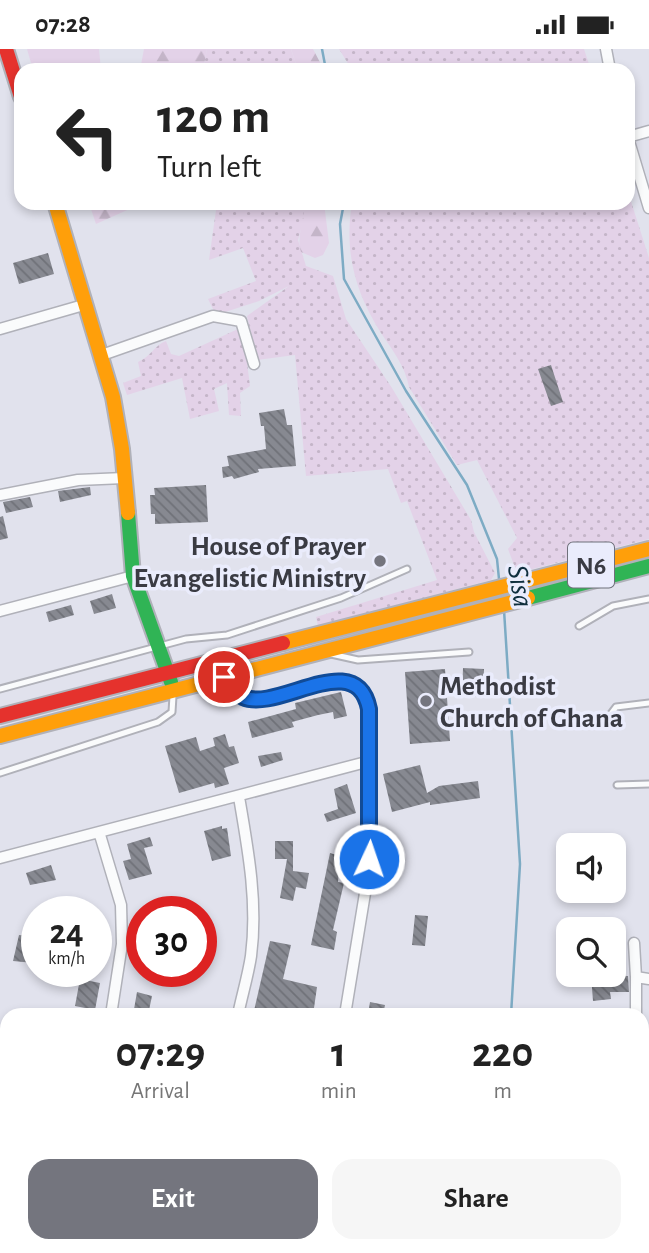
<!DOCTYPE html>
<html lang="en">
<head>
<meta charset="utf-8">
<style>
  body { margin:0; font-family:"Alegreya Sans",sans-serif; background:#f6f6f6; color:#222; height:100vh; display:flex; flex-direction:column; font-size:26px; white-space:nowrap }
  * { box-sizing:border-box; margin:0 }
  p { font-size:23px; color:#767676 }
  .icon { flex:none; width:38px; height:38px; fill:none; stroke:currentColor; stroke-width:2; stroke-linecap:round; stroke-linejoin:round }
  .map { position:relative; flex:1; overflow:hidden }
  .panel { position:absolute; left:0px; top:959px; width:649px; height:245px; display:flex; flex-direction:column; background:#fff; border-radius:21px 21px 0 0; box-shadow:0 4px 10px #0003 }
  .panel>* { flex:none }
  .guide { position:absolute; left:14px; top:14px; width:621px; height:147px; border-radius:21px; box-shadow:0 4px 10px #0003; background:#fff; color:#222; overflow:hidden }
  .tools { position:absolute; left:556px; top:784px; display:grid; gap:14px }
  .tools a { display:grid; place-items:center; width:70px; height:70px; border-radius:14px; background:#fff; box-shadow:0 4px 10px #0003; font-size:35px }
  .speed { position:absolute; left:21px; top:847px; display:flex; gap:14px; font-size:35px; font-weight:700; text-align:center }
  .speed>* { display:grid; place-content:center; width:91px; height:91px; border-radius:50%; background:#fff; box-shadow:0 4px 10px #0003; line-height:1 }
  .speed small { font-size:18px; font-weight:400 }
  .speed .limit { border:10px solid #d22; background:#fff; color:#111 }
  .pin { position:absolute; display:grid; place-items:center; width:60px; height:60px; color:#fff; margin:-30px; border:4px solid #fff; border-radius:50%; box-shadow:0 2px 7px #0007 }
  .me { position:absolute; width:77px; margin:-38px; rotate:3deg; stroke-linejoin:round; filter:drop-shadow(0 0 5px #0008) }
  .turn { display:flex; align-items:center; gap:24px; height:147px; padding:0 28px; font-size:32px }
  .turn .icon { width:91px; height:91px; stroke-width:2.5 }
  .turn b { display:block; font-size:49px; line-height:60px }
  .eta { display:flex; justify-content:space-evenly; align-items:center; height:119px; text-align:center }
  .eta b { font-size:42px; font-weight:600; line-height:49px }
  .button { display:flex; gap:14px; margin-top:auto; padding:14px 28px }
  .button a { flex:1; height:80px; border-radius:21px; background:#74757e; color:#fff; font-size:28px; font-weight:600; line-height:80px; text-align:center }
  .button a+a { background:#f6f6f6; color:#222 }
  .status { display:flex; justify-content:space-between; align-items:center; height:49px; padding:0 35px; background:#fff; direction:ltr }
  .status svg { height:19px; fill:currentColor }
  .map>svg:first-child { display:block }
</style>
</head>
<body>
<div class="status"><b>07:28</b><svg viewBox="0 0 49 12"><path d="M0 12V9h3v3zM5 12V6h3v6zM10 12V3h3v9zM15 12V0h3v12zM26 1h20v11H26zM47 4h2v5h-2z"/></svg></div>
<div class="map">
<svg width="649" height="1204" viewBox="0 0 649 1204">
  <defs>
    <pattern id="grass-dots" width="8" height="8" patternUnits="userSpaceOnUse" patternTransform="scale(1.75)"><rect width="8" height="8" fill="#e3d2e8"/><path d="M2 2h.1M6 6h.1" fill="none" stroke="#c4b5c8" stroke-width="1.8" stroke-linecap="round"/></pattern>
    <pattern id="forest-firs" width="22" height="20" patternUnits="userSpaceOnUse" patternTransform="scale(1.75)"><rect width="22" height="20" fill="#e3d2e8"/><path d="M5 1l3.5 6h-7zM16 11l3.5 6h-7z" fill="#c4b5c8"/></pattern>
    <pattern id="building-back-hatch" width="6" height="6" patternUnits="userSpaceOnUse" patternTransform="scale(1.75)"><rect width="6" height="6" fill="#878991"/><path d="M-1 5l2 2M0 0l6 6M5-1l2 2" fill="none" stroke="#6f7178"/></pattern>
  </defs>
  <rect width="100%" height="100%" fill="#e1e2ed"/>
  <path fill="url(#grass-dots)" d="M207 0H291L298 21H203Z
    M339 0H584L591 21H352Z
    M628 143 649 209V490L517 524 508 500 517 489 477 411 457 416 409 338C405 317 393 302 381 284 355 243 344 203 352 154H628Z
    M217 154H304L305 166 298 191 306 217 333 227 346 270 392 339 471 471 474 483 495 524 491 531 318 577 316 568 437 531 407 452 401 454 388 420 306 427 295 306 257 311 247 267 289 237 259 252 216 266 208 250 256 232 243 199 209 211Z
    M238 280 245 298 250 337 240 344 241 367 229 366 227 334 214 340 219 362 190 370 182 329 127 346 123 334 141 327 138 313C150 308 155 296 166 292L171 305 179 307Z"/>
  <path fill="url(#forest-firs)" d="M144 0H207L203 21H140Z
    M291 0H313L324 21H298Z
    M89 154H143L96 175Z
    M304 154H324L329 194 323 206 315 209 301 203C296 186 305 172 304 154Z"/>
  <path fill="#e3d2e8" d="M27 0H99L101 21H33Z"/>
  <g fill="none" stroke-linecap="round" stroke-linejoin="round">
    <path stroke="#7dabc4" stroke-width="2.5" d="M322 0 326 21
      M344 154 340 175 344 230 406 342 467 436 497 510 499 530
      M504 561 520 815 511 966
      M425 1204 427 1197"/>
  </g>
  <path fill="url(#building-back-hatch)" d="M48 204 54 225 19 235 13 214Z
    M551 316 563 353 551 357 538 320Z
    M284 360 287 376H292L296 417 258 420 259 423 234 430 232 427 223 429 222 418 229 417 227 407 266 400 264 377H261L259 364Z
    M206 436 208 473 155 475V465H151L150 446H155L154 439Z
    M90 438 91 446 60 453 58 442Z
    M30 448 33 458 6 464 3 453Z
    M3 467 8 489 0 491V468Z
    M112 545 116 559 94 565 90 552Z
    M71 556 74 566 49 573 46 563Z
    M463 619 484 620 483 648 462 647Z
    M445 620 450 692 410 695 405 623Z
    M341 643 347 667 334 670 333 663 318 666 292 673 294 678 252 689 248 673 296 660 295 654Z
    M225 685 229 698 234 697 239 714 224 719 229 735 215 739 214 734 179 744 165 697 196 688 200 702 215 697 213 689Z
    M281 703 283 711 261 718 258 707Z
    M420 716 427 744 439 737 478 732 480 749 430 756V753L392 763 383 725Z
    M347 735 356 764 327 773 324 765 338 760 334 740Z
    M222 777V780L227 779 231 807 212 812 204 782Z
    M150 788 153 797 144 799 152 825 129 831 123 812 131 810 127 795Z
    M275 792H293V822L309 824 306 840 296 838 293 852 280 849 287 810H275Z
    M330 804 340 807 338 833 344 834 333 881 337 883 334 901 311 896Z
    M51 816 56 831 30 836 26 824Z
    M415 866 428 867 425 897 412 896Z
    M19 886 37 888 34 914 13 912Z
    M270 892 291 896 283 930 317 938 313 966 277 962V966H253Z
    M591 926 628 927 629 943H610L611 950 593 952Z
    M80 930 100 934 95 961 75 957Z
    M137 943 152 947 148 966H133Z
    M370 953 385 956 383 966 368 965Z"/>
  <g fill="none" stroke-linecap="round" stroke-linejoin="round">
    <g stroke="#b0b1b9" stroke-width="9">
      <path id="lane" d="M579 577 613 557 649 550
        M331 605 358 611 469 603
        M0 640 186 590 227 586 341 549 407 520
        M604 674 616 658 649 654
        M0 724 158 673 172 663 173 647
        M617 736 649 735"/>
    </g>
    <g stroke="#b0b1b9" stroke-width="13">
      <path id="street" d="M606 0 610 21
        M628 88 649 82
        M628 89 649 159
        M0 280 87 255
        M102 306 213 267 241 272 254 315
        M0 446 78 431 124 429
        M0 562 133 527
        M224 629 237 644 256 650 344 632 355 635 367 650 371 788 367 832 345 966
        M100 786 121 856 122 895 111 966
        M0 809 370 712
        M634 894 636 928 649 930
        M636 928V966
        M238 966C242 946 248 927 251 907 258 854 248 800 239 748
        M642 1100 649 1094
        M0 1190H7
        M189 1197 194 1204
        M480 1197V1204
        M565 1197V1204
        M7 1204 8 1197
        M276 1204 280 1197
        M647 1204 649 1193"/>
    </g>
    <g stroke="#b0b1b9" stroke-width="18">
      <path id="fast" d="M128 464 133 527 171 633
        M528 549 649 517"/>
    </g>
    <g stroke="#b0b1b9" stroke-width="18">
      <path id="slow" d="M55 154 113 348 122 400 128 464
        M283 594 649 500
        M0 687 528 549"/>
    </g>
    <g stroke="#b0b1b9" stroke-width="18">
      <path id="jam" d="M6 0 21 48
        M0 667 283 594"/>
    </g>
    <use href="#lane" stroke="#fafbfc" stroke-width="5"/>
    <use href="#street" stroke="#fafbfc" stroke-width="10"/>
    <use href="#fast" stroke="#30b455" stroke-width="14"/>
    <use href="#slow" stroke="#ff9f0a" stroke-width="14"/>
    <use href="#jam" stroke="#e5322d" stroke-width="14"/>
  </g>
  <g fill="none" stroke-linecap="round" stroke-linejoin="round">
    <g stroke="#114b97" stroke-width="18">
      <path id="route" d="M224 628C229 635 235 644 243 648 278 664 356 597 369 660V810"/>
    </g>
    <use href="#route" stroke="#1a73e8" stroke-width="12"/>
  </g>
  <g fill="#74757e" stroke="#eaecfc" stroke-width="2.5">
    <circle cx="380" cy="512" r="7"/>
    <circle cx="426" cy="652" r="7"/>
  </g>
  <g text-anchor="middle" stroke-width="7" stroke-linejoin="round" paint-order="stroke">
    <rect fill="#eaecfc" stroke="#6f707a" stroke-width="2" x="568" y="493.5" width="46" height="45" rx="5"/>
    <g font-size="26" font-weight="bold" fill="#3a3b43">
      <text x="591" y="525">N6</text>
    </g>
    <g font-size="28" font-weight="bold" fill="#3a3b43" stroke="#eaecfc" text-anchor="end">
      <text x="366" y="506">House of Prayer<tspan x="366" dy="32">Evangelistic Ministry</tspan></text>
      <text x="440" y="646" text-anchor="start">Methodist<tspan x="440" dy="32">Church of Ghana</tspan></text>
    </g>
    <g font-size="30" font-style="italic" fill="#102f3e" stroke="#eaecfc">
      <text transform="translate(521 537) rotate(81)" y="10">Sisa</text>
    </g>
  </g>
</svg>
<div class="tools">
<a><svg class="icon" aria-label="sound" viewBox="0 0 24 24"><path d="M4 9h4l5-4v14l-5-4H4zM17 9q2 3 0 6"/></svg></a>
<a><svg class="icon" aria-label="search" viewBox="0 0 24 24"><circle cx="10" cy="10" r="6"/><path d="M15 15l6 6"/></svg></a>
</div>
<div class="speed"><div>24<small>km/h</small></div><div class="limit">30</div></div>
<div class="pin" style="left:224px;top:628px;background:#d93025"><svg class="icon" aria-label="arrive" viewBox="0 0 24 24"><path d="M6 21V4h12l-3 4 3 4H6"/></svg></div>
<svg class="me" style="left:369px;top:810px" viewBox="-20 -20 40 40"><circle r="17" fill="#1a73e8" stroke="#fff" stroke-width="3"/><path d="M0-11L8 9 0 5-8 9z" fill="#fff"/></svg>
<div class="guide">
<div class="turn"><svg class="icon" aria-label="left" viewBox="0 0 24 24"><path d="M17 20v-9H6M10 6l-5 5 5 5"/></svg><div><b>120 m</b>Turn left</div></div>
</div>
<section class="panel">
<div class="eta">
<div><b>07:29</b><p>Arrival</p></div>
<div><b>1</b><p>min</p></div>
<div><b>220</b><p>m</p></div>
</div>
<div class="button"><a>Exit</a><a>Share</a></div>
</section>
</div>
</body>
</html>
